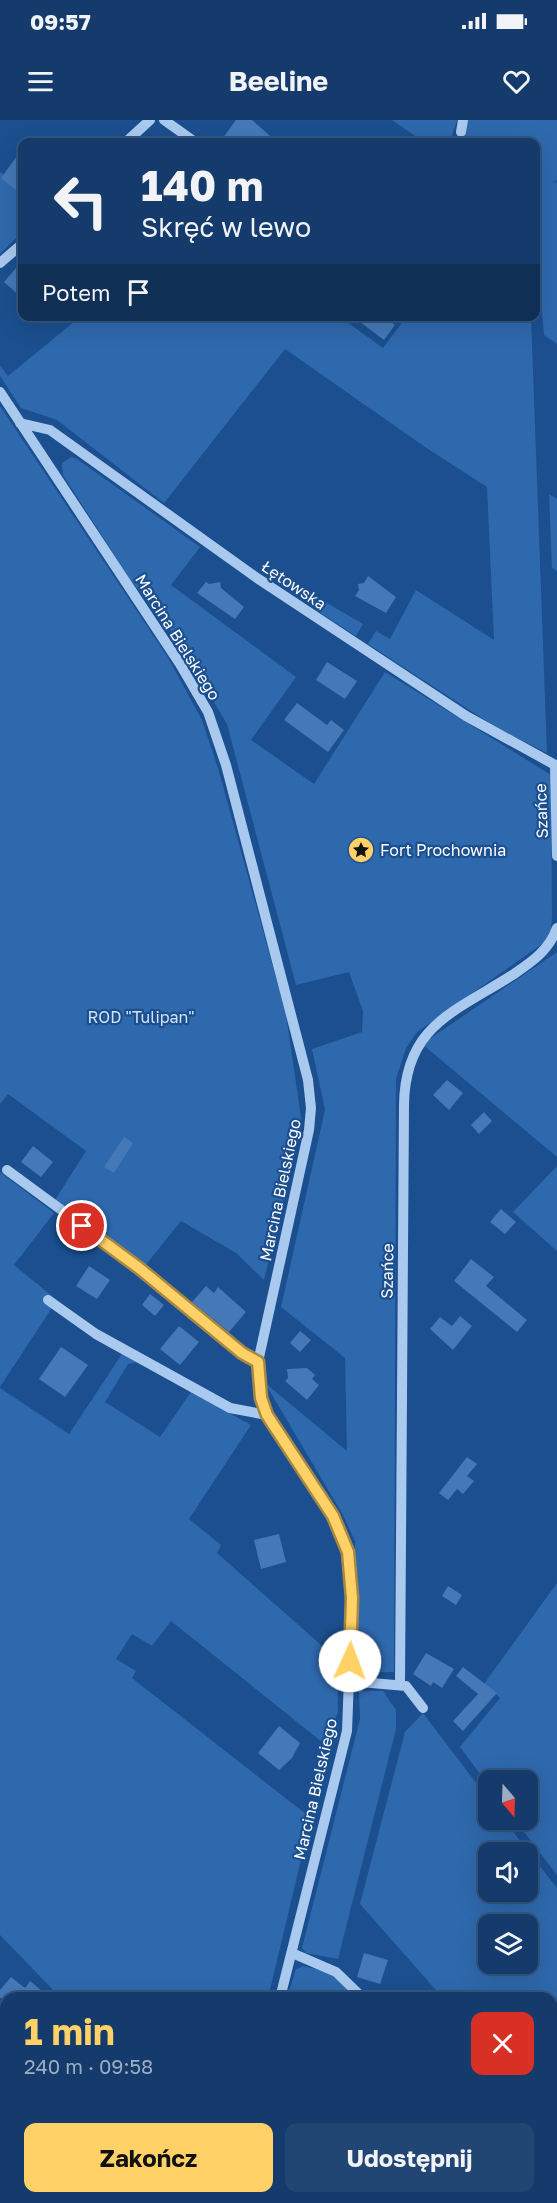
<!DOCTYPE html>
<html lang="pl">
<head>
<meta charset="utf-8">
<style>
  body { margin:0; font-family:"Golos Text",sans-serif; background:#214673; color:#f1f3f6; height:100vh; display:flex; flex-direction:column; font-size:22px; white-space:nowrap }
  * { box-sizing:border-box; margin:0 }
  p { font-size:20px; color:#9dadc1 }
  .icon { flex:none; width:33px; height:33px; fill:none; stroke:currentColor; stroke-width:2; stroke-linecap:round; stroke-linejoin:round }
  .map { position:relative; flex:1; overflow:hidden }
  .details { position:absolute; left:0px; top:1872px; width:558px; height:212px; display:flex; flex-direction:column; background:#143b6b; border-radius:18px 18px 0 0; box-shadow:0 6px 24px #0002,0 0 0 2px #33557e }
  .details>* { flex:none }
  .guide { position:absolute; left:18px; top:18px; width:522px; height:183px; border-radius:12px; box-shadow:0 6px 24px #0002,0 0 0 2px #33557e; background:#143b6b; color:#f1f3f6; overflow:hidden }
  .needle { width:39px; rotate:161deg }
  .fabs { position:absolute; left:478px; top:1650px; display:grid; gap:12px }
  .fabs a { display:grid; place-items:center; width:60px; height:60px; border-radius:12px; background:#143b6b; box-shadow:0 6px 24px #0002,0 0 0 2px #33557e; font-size:30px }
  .pin { position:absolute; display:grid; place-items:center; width:51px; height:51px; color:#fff; margin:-26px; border:3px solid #fff; border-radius:50%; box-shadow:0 2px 6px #0007 }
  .me { position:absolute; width:66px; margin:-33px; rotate:2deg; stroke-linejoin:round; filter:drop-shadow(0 0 4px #0008) }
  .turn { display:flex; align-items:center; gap:21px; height:126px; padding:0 24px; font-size:27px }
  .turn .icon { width:78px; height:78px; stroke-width:2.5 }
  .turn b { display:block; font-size:42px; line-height:51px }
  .then { display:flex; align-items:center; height:57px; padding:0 24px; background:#0003; gap:12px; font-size:22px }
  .round { display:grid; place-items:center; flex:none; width:63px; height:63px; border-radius:12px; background:#214673 }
  .head { display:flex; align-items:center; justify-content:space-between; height:102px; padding:0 24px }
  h1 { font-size:36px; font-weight:700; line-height:45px; color:#ffd166 }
  .cta { display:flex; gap:12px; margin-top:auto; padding:12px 24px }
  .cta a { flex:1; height:69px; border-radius:12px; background:#ffd166; color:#111; font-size:24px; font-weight:700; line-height:69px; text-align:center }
  .cta a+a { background:#214673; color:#f1f3f6 }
  .status { display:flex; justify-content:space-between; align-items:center; height:42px; padding:0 30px; background:#143b6b; direction:ltr }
  .status svg { height:16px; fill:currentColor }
  header { display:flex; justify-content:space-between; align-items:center; height:78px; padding:0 24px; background:#143b6b; font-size:27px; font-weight:700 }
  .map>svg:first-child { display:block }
</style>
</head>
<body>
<div class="status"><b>09:57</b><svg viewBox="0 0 49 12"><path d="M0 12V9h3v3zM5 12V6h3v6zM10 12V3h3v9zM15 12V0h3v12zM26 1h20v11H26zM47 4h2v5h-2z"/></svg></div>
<header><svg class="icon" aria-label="menu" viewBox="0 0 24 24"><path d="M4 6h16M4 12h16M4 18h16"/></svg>Beeline<svg class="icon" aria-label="heart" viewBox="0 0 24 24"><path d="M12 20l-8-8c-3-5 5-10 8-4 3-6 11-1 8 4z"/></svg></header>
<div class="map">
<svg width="557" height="2083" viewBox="0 0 557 2083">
  <rect width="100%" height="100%" fill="#1b4f8f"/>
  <path fill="#2e69ad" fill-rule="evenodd" d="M392 0H457L450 22H424Z
    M464 0H557V60L552 63 557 62V224L544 215 538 145V89L536 98V22H459Z
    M0 52 22 69V112L0 134Z
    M80 197H340L383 228 406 197H531L547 633 497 608 368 524 376 511 390 519 416 470 494 520 487 367 425 327 285 229 164 383 57 300 21 288 0 256V245L8 256Z
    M0 286 167 536 202 600 218 648 286 894 302 1004 264 1160 236 1133 181 1101 144 1147 55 1080 86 1031 8 974 0 984Z
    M71 337 77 339 200 427 171 465 296 557 251 620 314 664 385 552 551 655 552 796 551 810 545 822 417 912 406 928 396 959 394 1552 358 1553 355 1421 343 1395 265 1263 347 1331 345 1238 281 1187 325 990 312 929 362 912 363 891 349 852 296 865 227 604 173 514 129 458 63 355 62 343Z
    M549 374 557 379V451L552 448Z
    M322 480 363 504 356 516 316 490Z
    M557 832V1037L422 924Z
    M557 1046V1131L513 1092Z
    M0 1052 54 1093 14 1145 57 1180 0 1267Z
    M122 1234 137 1242 128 1244 105 1282 160 1317 191 1272 251 1305 189 1399 221 1425 217 1433 337 1539 338 1591 327 1626 171 1501 152 1526 132 1514 116 1539 136 1551 132 1558 311 1698 268 1878H61L0 1815V1268L69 1314Z
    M557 1463V1755L515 1700H528V1660H489V1666L460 1627 500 1578 484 1564Z
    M359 1571H383L396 1590V1609L338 1839 306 1833 302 1828 360 1599Z
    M423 1593 489 1680V1700H504L557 1768V2083H227L228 2078H552V1878H443L360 1784 405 1612ZM528 1732V1772H489V1732ZM489 1804H528V1844H489Z
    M303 1846 329 1852 357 1878H287L296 1849Z"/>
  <path fill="#4478b7" d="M236 0H252L277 22H220Z
    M22 29V75L1 58Z
    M22 141V178L4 162Z
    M352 196H383L395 205 384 220Z
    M368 456 396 477 386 493 355 476 359 470 358 464 364 463Z
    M206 462 209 464 220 462 221 468 244 487 235 499 197 473Z
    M327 542 357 561 345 579 316 560Z
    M297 583 327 605 331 600 344 610 328 632 284 600Z
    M447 960 463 973 449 990 433 975Z
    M484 992 492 1001 479 1014 471 1005Z
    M124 1017 133 1023 114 1053 104 1047Z
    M33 1026 53 1042 41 1057 21 1042Z
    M501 1089 516 1102 505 1114 490 1102Z
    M471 1139 494 1157 486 1166 527 1200 517 1212 454 1161Z
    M89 1146 110 1160 97 1179 76 1166Z
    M206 1166 214 1173 218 1167 246 1192 229 1212 192 1182Z
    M150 1174 164 1185 155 1196 142 1185Z
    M460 1196 472 1206 453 1230 430 1209 440 1197 452 1206Z
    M179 1206 199 1222 180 1245 160 1229Z
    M300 1211 311 1220 300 1232 290 1223Z
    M61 1227 88 1245 65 1277 39 1259Z
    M307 1248 315 1255 312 1259 319 1265 307 1280 285 1261 288 1258 287 1249Z
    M467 1337 477 1344 467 1356 474 1361 463 1374 457 1369 448 1380 439 1373Z
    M279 1414 286 1442 261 1449 254 1420Z
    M448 1466 462 1475 456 1485 442 1476Z
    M426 1533 454 1549 442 1568 433 1562 431 1566 413 1554Z
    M463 1547 497 1573 463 1611 453 1601 478 1574 456 1556Z
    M279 1606 300 1623 292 1638 279 1650 258 1633Z
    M364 1833 388 1840 380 1864 357 1857Z
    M11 1857 25 1868 30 1861 42 1871 38 1878H0V1870Z"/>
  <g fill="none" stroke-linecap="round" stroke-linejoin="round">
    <path stroke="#a9c9ee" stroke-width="10" d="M164 0 195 22
      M461 12 463 0
      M126 22 150 0
      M0 143 22 124
      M0 272 180 544 208 592 226 645 308 960 311 988 309 1010 258 1242 261 1278 267 1295 340 1409 348 1432 352 1478 347 1611 280 1878
      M20 303 50 310 257 458 466 596 557 646
      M555 645 557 736
      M7 1050 139 1147 242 1233 258 1242
      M48 1180 96 1214 230 1288 267 1295
      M349 1561 406 1566 423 1588
      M400 1565 404 985C405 905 455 892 514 854 533 841 549 830 557 808
      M292 1833 336 1852 363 1878
      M0 1961 6 1968
      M99 2078 104 2083
      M214 2083 215 2078"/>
  </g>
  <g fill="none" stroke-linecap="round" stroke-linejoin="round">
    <g stroke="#a68842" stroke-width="15">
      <path id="route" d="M82 1106 139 1148 242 1233 258 1242 261 1278 267 1295 333 1396 348 1432 352 1478 350 1541"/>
    </g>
    <use href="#route" stroke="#ffd166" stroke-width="10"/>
  </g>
  <defs>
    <g id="sight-disc" transform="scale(1.35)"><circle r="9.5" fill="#ffd166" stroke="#1b4f8f"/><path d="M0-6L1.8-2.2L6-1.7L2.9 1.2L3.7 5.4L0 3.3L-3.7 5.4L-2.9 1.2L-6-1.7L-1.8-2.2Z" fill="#111"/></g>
  </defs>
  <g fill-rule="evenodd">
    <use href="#sight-disc" x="361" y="730"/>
  </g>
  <g text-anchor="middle" stroke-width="4.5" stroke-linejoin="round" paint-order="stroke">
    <g font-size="16" fill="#fff" stroke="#1b4f8f">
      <text transform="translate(294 465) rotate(34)" y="6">Łętowska</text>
      <text transform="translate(178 517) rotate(58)" y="6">Marcina Bielskiego</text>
      <text transform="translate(541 691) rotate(-92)" y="6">Szańce</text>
      <text transform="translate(280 1070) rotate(-78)" y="6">Marcina Bielskiego</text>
      <text transform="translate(387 1151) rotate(-89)" y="6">Szańce</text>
      <text transform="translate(315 1669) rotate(-77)" y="6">Marcina Bielskiego</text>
    </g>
    <g font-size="16" fill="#fff" stroke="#1b4f8f" text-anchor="start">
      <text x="380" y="736">Fort Prochownia</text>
    </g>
    <g font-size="16" fill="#cfe3fa" stroke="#1b4f8f">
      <text x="141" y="903">ROD "Tulipan"</text>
    </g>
  </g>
</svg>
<div class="fabs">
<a><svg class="needle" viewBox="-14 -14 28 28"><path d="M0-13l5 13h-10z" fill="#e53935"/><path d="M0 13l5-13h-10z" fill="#9dadc1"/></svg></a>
<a><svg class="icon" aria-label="sound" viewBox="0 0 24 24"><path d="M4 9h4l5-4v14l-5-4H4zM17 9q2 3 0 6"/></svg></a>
<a><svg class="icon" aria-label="layers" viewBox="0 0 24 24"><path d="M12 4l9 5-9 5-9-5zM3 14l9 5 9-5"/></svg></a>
</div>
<div class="pin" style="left:82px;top:1106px;background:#d93025"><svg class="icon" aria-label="arrive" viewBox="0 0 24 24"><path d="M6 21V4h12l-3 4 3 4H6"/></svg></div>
<svg class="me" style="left:350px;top:1541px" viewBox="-20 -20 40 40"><circle r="19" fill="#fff"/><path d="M0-13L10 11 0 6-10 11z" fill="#ffd166"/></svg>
<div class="guide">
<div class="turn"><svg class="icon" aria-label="left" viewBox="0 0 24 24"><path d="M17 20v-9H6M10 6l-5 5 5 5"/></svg><div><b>140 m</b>Skręć w lewo</div></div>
<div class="then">Potem<svg class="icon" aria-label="arrive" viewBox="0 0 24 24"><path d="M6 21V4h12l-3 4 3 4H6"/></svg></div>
</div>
<section class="details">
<div class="head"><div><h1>1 min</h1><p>240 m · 09:58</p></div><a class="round" style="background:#d93025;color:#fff"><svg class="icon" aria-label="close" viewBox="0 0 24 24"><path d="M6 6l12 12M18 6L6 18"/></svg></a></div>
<div class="cta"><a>Zakończ</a><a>Udostępnij</a></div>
</section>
</div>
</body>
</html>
